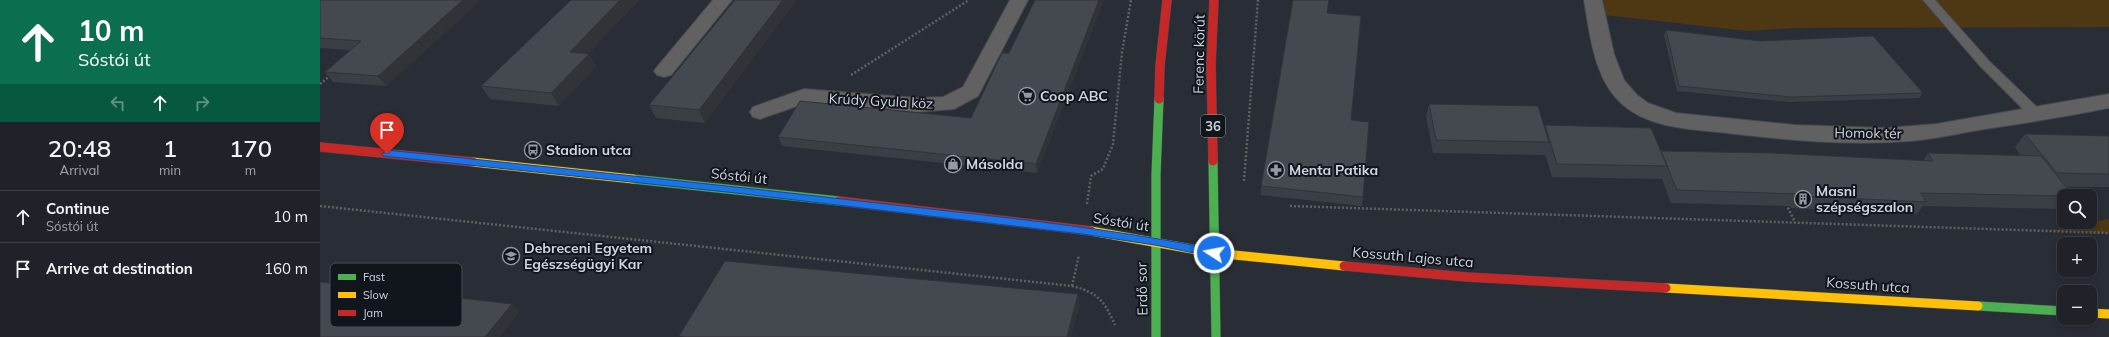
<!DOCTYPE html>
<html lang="en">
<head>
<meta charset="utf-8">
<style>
  body { margin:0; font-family:Mulish,sans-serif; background:#272a30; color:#f1f3f6; height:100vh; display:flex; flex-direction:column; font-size:15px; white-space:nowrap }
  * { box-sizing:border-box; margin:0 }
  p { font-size:13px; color:#a1a4a8 }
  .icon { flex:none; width:22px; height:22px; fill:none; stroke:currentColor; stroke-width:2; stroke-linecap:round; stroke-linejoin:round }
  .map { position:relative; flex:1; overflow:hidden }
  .sheet { display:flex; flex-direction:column; background:#1f2228; width:320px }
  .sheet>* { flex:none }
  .top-card { background:#0b6e4f; color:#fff; overflow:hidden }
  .buttons { position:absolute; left:1737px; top:189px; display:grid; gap:8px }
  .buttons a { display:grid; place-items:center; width:40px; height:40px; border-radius:8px; background:#1f2228; box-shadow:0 2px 6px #0003,0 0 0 1px #3c3f45; font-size:20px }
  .pin { position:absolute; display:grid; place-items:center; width:34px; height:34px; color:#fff; margin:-41px -17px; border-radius:50% 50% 50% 0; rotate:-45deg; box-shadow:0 0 4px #0007 }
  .pin .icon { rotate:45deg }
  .me { position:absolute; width:44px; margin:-22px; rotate:281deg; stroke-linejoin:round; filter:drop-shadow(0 0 3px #0008) }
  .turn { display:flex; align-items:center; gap:14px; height:84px; padding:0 12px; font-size:18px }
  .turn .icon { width:52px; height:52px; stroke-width:2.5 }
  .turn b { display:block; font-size:28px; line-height:34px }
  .lanes { display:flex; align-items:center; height:38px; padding:0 12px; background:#0003; justify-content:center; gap:20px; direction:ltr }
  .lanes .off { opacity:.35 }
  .eta { display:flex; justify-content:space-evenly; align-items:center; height:68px; text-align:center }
  .eta b { font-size:24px; font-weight:600; line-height:28px }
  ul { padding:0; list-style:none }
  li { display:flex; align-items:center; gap:12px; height:52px; padding:0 12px; border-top:1px solid #3c3f45 }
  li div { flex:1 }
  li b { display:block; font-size:15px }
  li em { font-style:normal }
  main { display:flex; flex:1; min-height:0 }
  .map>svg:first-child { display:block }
</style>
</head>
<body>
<main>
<section class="sheet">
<div class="top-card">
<div class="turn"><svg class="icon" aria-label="ahead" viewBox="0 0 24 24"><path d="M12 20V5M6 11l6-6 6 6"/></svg><div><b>10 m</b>Sóstói út</div></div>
<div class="lanes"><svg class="icon off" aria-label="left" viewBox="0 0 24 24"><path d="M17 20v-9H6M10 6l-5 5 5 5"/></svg><svg class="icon" aria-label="ahead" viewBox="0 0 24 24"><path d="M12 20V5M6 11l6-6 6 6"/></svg><svg class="icon off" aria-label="right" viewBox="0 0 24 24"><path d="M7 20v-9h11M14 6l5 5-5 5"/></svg></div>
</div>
<div class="eta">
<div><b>20:48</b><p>Arrival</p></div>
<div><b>1</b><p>min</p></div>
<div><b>170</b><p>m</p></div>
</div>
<ul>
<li><svg class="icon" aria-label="ahead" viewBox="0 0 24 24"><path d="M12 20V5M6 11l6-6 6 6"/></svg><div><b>Continue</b><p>Sóstói út</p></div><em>10 m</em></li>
<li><svg class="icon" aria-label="arrive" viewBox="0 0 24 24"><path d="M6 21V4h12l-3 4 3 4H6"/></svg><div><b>Arrive at destination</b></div><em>160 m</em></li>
</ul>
</section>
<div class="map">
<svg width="1789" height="337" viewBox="0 0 1789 337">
  <rect width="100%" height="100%" fill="#292e36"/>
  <path fill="#4e3713" d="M1283 0H1789V27L1476 28 1427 31 1285 15Z
    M1789 219V233L1727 231Z"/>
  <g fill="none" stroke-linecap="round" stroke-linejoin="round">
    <g stroke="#444950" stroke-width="2">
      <path id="lane" d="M1603 0H1615L1669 61 1721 111 1723 114 1721 117H1711L1661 67Z"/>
    </g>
    <g stroke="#444950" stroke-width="2">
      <path id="street" d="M393 0H412L351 75 344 77 337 75 334 71 337 67Z
        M690 0H708L658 96 634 109 598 112 486 103 440 119 433 117 430 112 433 107 484 89 598 98 623 97 643 87Z
        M1264 0H1282L1294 54 1304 80 1317 95 1328 103 1356 113 1475 125 1567 128 1616 124 1789 94V108C1748 116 1707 123 1665 129 1640 133 1615 139 1590 141 1529 146 1467 140 1407 133 1372 129 1330 129 1302 104 1274 79 1270 35 1264 0Z"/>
    </g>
    <g stroke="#444950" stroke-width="10">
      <path id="fast" d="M893 161 896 337
        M313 179 519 201
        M1658 306 1744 311
        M836 337V175L839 99"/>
    </g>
    <g stroke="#444950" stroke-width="10">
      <path id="slow" d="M153 162 313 179
        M771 231 894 253 1024 266
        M1346 288 1658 306
        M1770 313 1789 314"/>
    </g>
    <g stroke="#444950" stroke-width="10">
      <path id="jam" d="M839 99 840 66 847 0
        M0 147 153 162
        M893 161 891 65 894 0
        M519 201 771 231
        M1024 266 1147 277 1346 288"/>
    </g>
    <path stroke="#5f6061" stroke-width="2.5" stroke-dasharray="2 2" stroke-linecap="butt" d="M531 75 649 0
      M0 84 11 75
      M924 181 938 0
      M767 204 771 176 783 169 793 144 802 52 811 0
      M1466 204 1475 222
      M0 206 752 286C779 293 784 301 795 325
      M970 206 1789 233
      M752 286 759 255"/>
    <use href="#lane" fill="#616162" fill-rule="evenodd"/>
    <use href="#street" fill="#616162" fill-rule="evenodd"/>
    <use href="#fast" stroke="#4caf50" stroke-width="9"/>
    <use href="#slow" stroke="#ffc107" stroke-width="9"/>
    <use href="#jam" stroke="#c62828" stroke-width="9"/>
  </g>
  <path fill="#3a3f45" d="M0 0H161L66 86 13 82 5 72 31 50 0 48Z
    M251 0H319L268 54 276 66 239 106 170 99 161 86Z
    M415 0 385 123 336 118 329 105Z
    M715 0H784L717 173 462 146 458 137 651 118 689 53Z
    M973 0H1009L1007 13 1031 120 1043 197 1042 206 941 195V186Z
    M1346 30 1603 93 1599 98 1468 102 1357 91 1344 35Z
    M1109 104 1225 126 1341 151 1603 161 1608 153 1701 156 1695 147 1705 134 1789 136V187H1746L1744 196V208L1743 209 1603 206 1597 214 1471 208 1470 206 1351 203 1342 179H1341L1232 177 1225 154V155L1113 153 1106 117Z"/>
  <path fill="#303338" d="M143 0H161L66 86 58 76Z
    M300 0H319L258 65 250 52Z
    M463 0H477L385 123 379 110Z
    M779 0H784L717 173 716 164Z
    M269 54 276 66 239 106 231 93Z
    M758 294 760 305 751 337H747Z
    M192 304 199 313 180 337H165Z"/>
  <path fill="#444950" stroke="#303338" d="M0 0H143L58 76 5 72 41 41 0 38Z
    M251 0H300L250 52 269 54 231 93 161 86Z
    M415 0H463L379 110 329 105Z
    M715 0H779L716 164 458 137 480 101 651 118 682 53H689Z
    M973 0H1009L1007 13 1041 16 1031 120 1049 122 1043 197 941 186Z
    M1346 30 1440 41 1553 36 1603 93 1471 97 1359 86Z
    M1109 104 1218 106 1229 142 1116 140Z
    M1225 125 1331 128 1347 166 1237 164Z
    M1705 134 1789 136V174L1737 173Z
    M1341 151 1451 153 1613 161 1608 153 1721 156 1753 196H1744L1601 193 1606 202 1479 196 1478 194 1357 190Z
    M405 261 758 294 747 337H364L359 336Z
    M0 282 192 304 165 337H0Z"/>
  <path fill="#1a73e8" stroke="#114b97" d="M67 150C236 168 405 185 575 205 681 217 788 228 894 249L899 253 894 257 835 245 762 234 416 193 63 156 62 154Z"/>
  <defs>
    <g id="supermarket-ring" transform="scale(0.9)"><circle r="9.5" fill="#11151c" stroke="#949aa3" stroke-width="1.5"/><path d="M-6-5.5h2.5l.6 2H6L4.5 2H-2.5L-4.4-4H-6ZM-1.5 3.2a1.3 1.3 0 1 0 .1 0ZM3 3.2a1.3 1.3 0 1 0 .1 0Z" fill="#949aa3"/></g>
    <g id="bus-ring" transform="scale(0.9)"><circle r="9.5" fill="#11151c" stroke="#949aa3" stroke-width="1.5"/><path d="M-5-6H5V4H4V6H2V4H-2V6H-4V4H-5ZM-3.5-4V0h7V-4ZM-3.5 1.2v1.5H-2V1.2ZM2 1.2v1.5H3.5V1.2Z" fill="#949aa3"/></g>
    <g id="shop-ring" transform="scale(0.9)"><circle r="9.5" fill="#11151c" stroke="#949aa3" stroke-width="1.5"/><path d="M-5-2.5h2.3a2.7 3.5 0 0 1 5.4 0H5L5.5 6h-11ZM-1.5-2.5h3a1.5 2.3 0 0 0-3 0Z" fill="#949aa3"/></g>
    <g id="pharmacy-ring" transform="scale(0.9)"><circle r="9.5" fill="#11151c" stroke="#949aa3" stroke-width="1.5"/><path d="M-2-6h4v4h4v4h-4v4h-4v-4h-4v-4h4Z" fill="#949aa3"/></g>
    <g id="building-ring" transform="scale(0.9)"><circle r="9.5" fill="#11151c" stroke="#949aa3" stroke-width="1.5"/><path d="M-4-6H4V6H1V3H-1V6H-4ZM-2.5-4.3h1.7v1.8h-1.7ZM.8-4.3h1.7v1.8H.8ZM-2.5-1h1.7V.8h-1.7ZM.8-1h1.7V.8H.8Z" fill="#949aa3"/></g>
    <g id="university-ring" transform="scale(0.9)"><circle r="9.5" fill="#11151c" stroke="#949aa3" stroke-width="1.5"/><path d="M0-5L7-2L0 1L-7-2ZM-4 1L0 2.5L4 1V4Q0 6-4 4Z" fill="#949aa3"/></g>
  </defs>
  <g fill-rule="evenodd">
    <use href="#supermarket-ring" x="707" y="96"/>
    <use href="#bus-ring" x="213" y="150"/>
    <use href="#shop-ring" x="633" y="164"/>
    <use href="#pharmacy-ring" x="956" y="170"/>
    <use href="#building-ring" x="1483" y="199"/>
    <use href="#university-ring" x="191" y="256"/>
  </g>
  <g text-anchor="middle" stroke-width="4" stroke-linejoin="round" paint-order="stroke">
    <rect fill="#11151c" stroke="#959ba4" stroke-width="1" x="881" y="115" width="24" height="22" rx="3"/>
    <g font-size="13" font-weight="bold" fill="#ced4de">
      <text x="893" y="131">36</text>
    </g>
    <g font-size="14" fill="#ced4de" stroke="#11151c">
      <text transform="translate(879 54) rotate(-89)" y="5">Ferenc körút</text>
      <text transform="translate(561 101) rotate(3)" y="5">Krúdy Gyula köz</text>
      <text transform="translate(1548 133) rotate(1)" y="5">Homok tér</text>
      <text transform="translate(419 176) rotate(6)" y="5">Sóstói út</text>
      <text transform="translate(801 222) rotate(9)" y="5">Sóstói út</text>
      <text transform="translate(1093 257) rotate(5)" y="5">Kossuth Lajos utca</text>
      <text transform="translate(1548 285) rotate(4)" y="5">Kossuth utca</text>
      <text transform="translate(822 289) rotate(-91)" y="5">Erdő sor</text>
    </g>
    <g font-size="14" font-weight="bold" fill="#ced4de" stroke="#11151c" text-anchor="start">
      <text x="720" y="101">Coop ABC</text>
      <text x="226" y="155">Stadion utca</text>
      <text x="646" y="169">Másolda</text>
      <text x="969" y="175">Menta Patika</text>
      <text x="1496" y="196">Masni<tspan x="1496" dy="16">szépségszalon</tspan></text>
      <text x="204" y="253">Debreceni Egyetem<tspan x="204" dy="16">Egészségügyi Kar</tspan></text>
    </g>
  </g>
  <rect x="10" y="263" width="132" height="64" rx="6" fill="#11151c" stroke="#4a4e56" stroke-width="1"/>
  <rect x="18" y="274" width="18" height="6" fill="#4caf50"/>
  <rect x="18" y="292" width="18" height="6" fill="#ffc107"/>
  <rect x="18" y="310" width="18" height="6" fill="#c62828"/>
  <g font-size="11" fill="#ced4de">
    <text x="43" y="281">Fast</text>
    <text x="43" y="299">Slow</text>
    <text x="43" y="317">Jam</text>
  </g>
</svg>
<div class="buttons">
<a><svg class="icon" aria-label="search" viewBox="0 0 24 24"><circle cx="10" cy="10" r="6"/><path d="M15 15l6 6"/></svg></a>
<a>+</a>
<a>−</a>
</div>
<div class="pin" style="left:67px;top:154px;background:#d93025"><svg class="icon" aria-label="arrive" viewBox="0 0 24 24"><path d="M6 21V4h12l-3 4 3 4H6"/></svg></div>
<svg class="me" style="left:894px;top:253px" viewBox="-20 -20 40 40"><circle r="17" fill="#1a73e8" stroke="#fff" stroke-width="3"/><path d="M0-11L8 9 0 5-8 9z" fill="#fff"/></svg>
</div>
</main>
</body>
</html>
